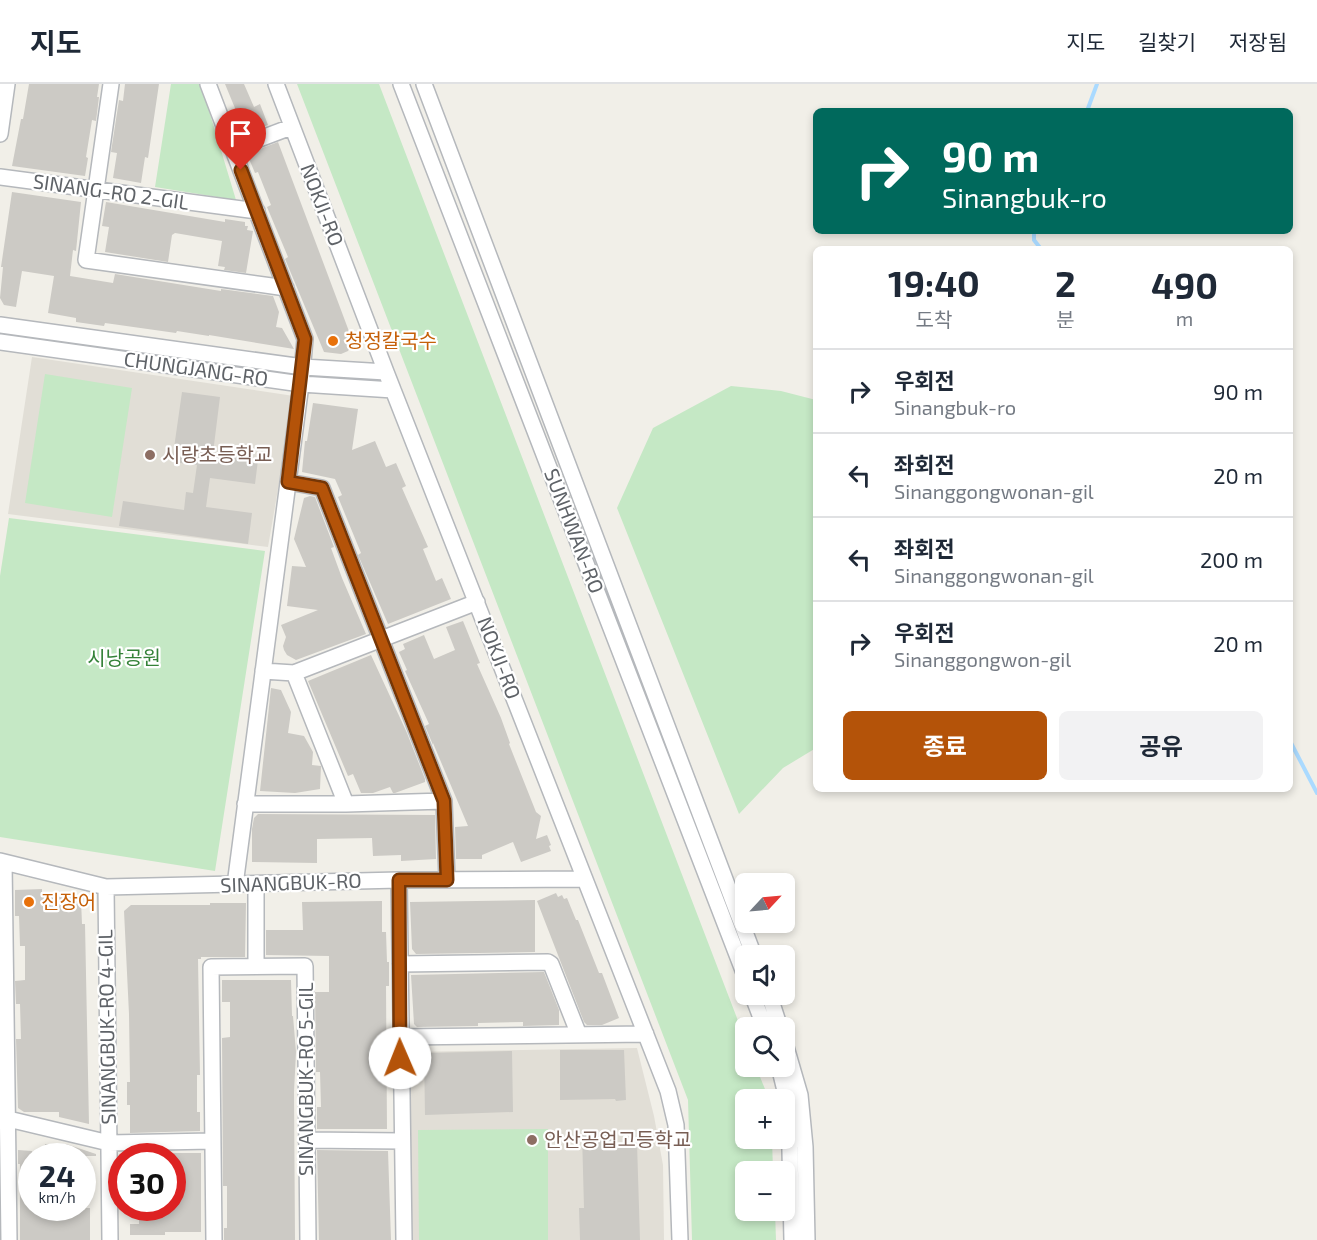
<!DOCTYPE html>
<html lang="ko">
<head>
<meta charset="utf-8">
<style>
  body { margin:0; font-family:"Exo 2","Noto Sans KR",sans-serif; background:#f2f2f3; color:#1f2937; height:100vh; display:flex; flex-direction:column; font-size:22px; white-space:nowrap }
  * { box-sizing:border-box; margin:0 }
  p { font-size:20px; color:#747a83 }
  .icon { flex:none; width:33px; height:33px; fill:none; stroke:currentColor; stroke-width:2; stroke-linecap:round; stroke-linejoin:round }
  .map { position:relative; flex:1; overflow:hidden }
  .drawer { position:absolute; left:813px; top:162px; width:480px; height:546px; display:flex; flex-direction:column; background:#fff; border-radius:9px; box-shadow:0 3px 9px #0003 }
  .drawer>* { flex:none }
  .top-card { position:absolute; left:813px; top:24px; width:480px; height:126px; border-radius:9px; box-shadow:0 3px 9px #0003; background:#00695c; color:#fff; overflow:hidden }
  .needle { width:39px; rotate:64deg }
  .fabs { position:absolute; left:735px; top:789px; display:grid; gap:12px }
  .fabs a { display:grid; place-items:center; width:60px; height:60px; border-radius:9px; background:#fff; box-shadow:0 3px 9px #0003; font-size:30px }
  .speed { position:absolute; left:18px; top:1059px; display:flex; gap:12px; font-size:30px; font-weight:700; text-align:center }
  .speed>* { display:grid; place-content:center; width:78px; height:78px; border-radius:50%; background:#fff; box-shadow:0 3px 9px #0003; line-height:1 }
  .speed small { font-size:15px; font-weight:400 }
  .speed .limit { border:9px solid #d22; background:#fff; color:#111 }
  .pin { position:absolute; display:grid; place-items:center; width:51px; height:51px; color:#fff; margin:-62px -26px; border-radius:50% 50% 50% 0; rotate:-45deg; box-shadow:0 0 6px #0007 }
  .pin .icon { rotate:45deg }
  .me { position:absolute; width:66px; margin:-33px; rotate:359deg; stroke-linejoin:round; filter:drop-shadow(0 0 4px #0008) }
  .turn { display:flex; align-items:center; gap:21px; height:126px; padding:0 30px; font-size:27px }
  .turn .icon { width:78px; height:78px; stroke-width:2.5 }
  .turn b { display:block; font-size:42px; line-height:51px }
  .eta { display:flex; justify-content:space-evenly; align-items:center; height:102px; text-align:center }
  .eta b { font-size:36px; font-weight:700; line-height:42px }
  .cta { display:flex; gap:12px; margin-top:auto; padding:12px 30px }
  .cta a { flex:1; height:69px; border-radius:9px; background:#b45309; color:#fff; font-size:24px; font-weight:700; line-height:69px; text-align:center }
  .cta a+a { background:#f2f2f3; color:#1f2937 }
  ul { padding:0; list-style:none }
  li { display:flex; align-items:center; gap:18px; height:84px; padding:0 30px; border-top:2px solid #e0e1e3 }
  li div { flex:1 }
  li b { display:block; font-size:22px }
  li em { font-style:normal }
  header { display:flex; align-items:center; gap:36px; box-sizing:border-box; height:84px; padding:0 30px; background:#fff; border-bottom:2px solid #e0e1e3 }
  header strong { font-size:28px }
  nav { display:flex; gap:33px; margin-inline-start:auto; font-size:21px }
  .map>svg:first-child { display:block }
</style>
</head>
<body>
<header>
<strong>지도</strong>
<nav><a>지도</a><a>길찾기</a><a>저장됨</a></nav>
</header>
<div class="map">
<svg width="1317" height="1156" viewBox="0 0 1317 1156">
  <rect width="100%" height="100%" fill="#f1efe8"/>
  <path fill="#e1ded6" d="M32 273 294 312 268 463 8 430Z
    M637 964 654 1032 663 1081 664 1156H410L403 968Z"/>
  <path fill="#c5e8c5" d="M171 0H201L236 116 155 103Z
    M297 0H379L745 955 746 982 756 983 769 1015 746 1016V1054L772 1055 773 1087 746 1088V1126L775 1127 776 1156H692L688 1016Z
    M45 290 132 304 112 433 25 419Z
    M731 302 781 307 816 316V664L783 684 739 730 617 424 653 344Z
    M9 434 265 467 215 787 0 753V492Z
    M548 1045V1156H419L418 1046Z"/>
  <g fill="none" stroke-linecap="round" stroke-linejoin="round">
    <path stroke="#aadaff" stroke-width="4" d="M1087 27 1097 0
      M1034 147V156L1041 165
      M1290 657 1317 709"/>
  </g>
  <path fill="#cccac5" d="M29 0H99L97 13H99L96 37 92 36 86 73 88 74 85 92 12 82 21 35H23Z
    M125 0H159L148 74 145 73 141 99 113 94 117 69 111 68 119 16 123 17Z
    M225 0H244L254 23 260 20 268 41 240 52 232 32 237 29Z
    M278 58 353 258 348 267 341 270 324 268 285 175 288 173 267 123 271 121 258 88 255 89 247 70Z
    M12 108 81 118 76 167 73 166 70 192 113 199 115 190 221 207V205L273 212 279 228 276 243 282 244 294 265 209 251V252L177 247 176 249 105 239 104 242 76 238V234L48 229 54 192 22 187 16 223 4 221 0 214 3 183H1Z
    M106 118 225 138V135L245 138V142H248L247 146 253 147 246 189 224 186 225 183 218 182 222 157 175 149 172 151 168 178 105 168 109 143 102 142Z
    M182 308 220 313 213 369 258 376 255 400 210 394 206 423 252 429 248 460 119 442 123 417 184 426 186 408 193 409 197 381 172 378Z
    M313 319 358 325 352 366 375 357 386 383 396 379 406 402 402 404 428 463 423 465 436 497 442 494 451 515 388 540 358 471 361 469 338 413 342 411 335 395 302 388 305 357H307Z
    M310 412 315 413 334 463 331 464 342 494 366 550 296 576 287 571 284 566 283 562 286 553 281 541 318 526 287 522 292 482 306 483 294 455 304 414Z
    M463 537 480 579 477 580 501 634 510 659 509 660 536 728 541 732 536 755 547 751 551 761 549 762 551 767 521 778 513 758 482 771V775H456L455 743 468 742 433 659V661L425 642 429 640 405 587 407 586 399 568 405 565 403 560 424 551 434 575 455 566 446 543Z
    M371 571 407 649 425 695V698L395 709H393L390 703 373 709H361L353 690 348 692 308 597Z
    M271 604 281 606 291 628 288 649 304 652 313 668 312 681 321 682 320 705 295 709 260 707Z
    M258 730 435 731 436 775 401 777V771L373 772 372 754 317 755V779L252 778V745L254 734Z
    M42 805V812L76 811 81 816 82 840H85L89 1040 59 1033V1028H24L18 1024 16 955H21L20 920H16L15 897 25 896V862H20L19 832H15V806Z
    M556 809 558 813 562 811 564 815 567 814 576 836H578L599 889H602L619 934 602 941H587L584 938 537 817Z
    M535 816V868L416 870 412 865 410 818Z
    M382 817V848H386L387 878H389V902H386L387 1045H317V1023H321L320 988H316L315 908H329V872L266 871V846H303L302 818Z
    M210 819H246L245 873H201V875H198L200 991H197V1028H200V1047L130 1049V1021H127V998H130L129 930 124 827 131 821H210Z
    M544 888 559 926V941L523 942V938L478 939V942L417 943 414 940 411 891Z
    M222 896H291L292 932H293L296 968 294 1008 295 1156H224V1144H227V1102H223L222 954 230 953V918H222Z
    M560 966H624L626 1016 616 1017 615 1015 560 1016Z
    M512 967 513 1028 425 1031 424 969Z
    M612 1049 613 1060 637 1059 640 1156H580L579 1124H584L582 1050Z
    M45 1060H66L96 1070V1072H44Z
    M18 1066 32 1067V1124H90V1156H20V1080H18Z
    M317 1066 388 1067 391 1156H319Z
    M132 1068H157V1072H132Z
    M172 1069H201V1148H165V1151H130V1140H139V1127H172Z"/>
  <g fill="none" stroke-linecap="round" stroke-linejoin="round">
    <g stroke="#b5b8bc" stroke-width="18">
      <path id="minor" d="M111 0 86 176 286 204
        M208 0 305 255 301 300 235 801
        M276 0 386 288 668 1007 676 1041 680 1156
        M401 0 746 894
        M424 0 754 872
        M0 50 7 0
        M233 65 291 43
        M0 93 257 127
        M0 241 303 283 386 288
        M0 258 301 300 393 306
        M288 398 322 404 444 717 447 796
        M263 587 294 589 346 720
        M294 589 477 518
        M245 720H346L444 717
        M0 777 106 803 399 796 585 795
        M4 778 9 1156
        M399 796 404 1156
        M256 800V882
        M106 803 110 1156
        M400 880 548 878 551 880 579 951
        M752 910 765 944
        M769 910 780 944
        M400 953 646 950
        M784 956 800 1011 805 1063 807 1156
        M779 982 789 1023 792 1156
        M0 1033 109 1059 212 1057
        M306 1056 401 1057
        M214 1156 211 883 305 882 308 1156"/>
    </g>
    <use href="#minor" stroke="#fff" stroke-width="15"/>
  </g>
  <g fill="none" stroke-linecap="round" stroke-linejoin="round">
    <g stroke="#753606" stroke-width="15">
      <path id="route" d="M241 86 305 255 288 398 322 404 444 717 447 796H399L400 974"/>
    </g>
    <use href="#route" stroke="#b45309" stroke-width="10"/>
  </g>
  <g fill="#e8710a" stroke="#fff" stroke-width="2">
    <circle cx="333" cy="257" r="6"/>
    <circle cx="29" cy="818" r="6"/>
  </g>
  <g fill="#8d6e63" stroke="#fff" stroke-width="2">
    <circle cx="150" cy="371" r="6"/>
    <circle cx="532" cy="1056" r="6"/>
  </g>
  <g text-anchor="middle" stroke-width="4.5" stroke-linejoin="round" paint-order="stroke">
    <g font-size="20" fill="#5f6368" stroke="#fff">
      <text transform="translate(111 108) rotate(8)" y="7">SINANG-RO 2-GIL</text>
      <text transform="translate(322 121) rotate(69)" y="7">NOKJI-RO</text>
      <text transform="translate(196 285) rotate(8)" y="7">CHUNGJANG-RO</text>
      <text transform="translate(574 447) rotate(69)" y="7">SUNHWAN-RO</text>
      <text transform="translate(499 574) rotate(69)" y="7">NOKJI-RO</text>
      <text transform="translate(291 799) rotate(-2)" y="7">SINANGBUK-RO</text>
      <text transform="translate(107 943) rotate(-91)" y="7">SINANGBUK-RO 4-GIL</text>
      <text transform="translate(306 995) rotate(-90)" y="7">SINANGBUK-RO 5-GIL</text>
    </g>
    <g font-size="20" fill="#c56008" stroke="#fff" text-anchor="start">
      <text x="345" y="264">청정칼국수</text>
      <text x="41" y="825">진장어</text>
    </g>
    <g font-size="20" fill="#785e54" stroke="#fff" text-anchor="start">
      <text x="162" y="378">시랑초등학교</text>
      <text x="544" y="1063">안산공업고등학교</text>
    </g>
    <g font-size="20" fill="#348238" stroke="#fff">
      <text x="124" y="581">시낭공원</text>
    </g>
  </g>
</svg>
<div class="fabs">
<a><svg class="needle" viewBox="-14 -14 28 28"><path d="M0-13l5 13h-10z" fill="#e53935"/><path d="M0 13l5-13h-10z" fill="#747a83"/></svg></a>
<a><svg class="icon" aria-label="sound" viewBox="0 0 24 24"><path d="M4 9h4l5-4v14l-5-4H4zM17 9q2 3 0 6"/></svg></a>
<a><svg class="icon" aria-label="search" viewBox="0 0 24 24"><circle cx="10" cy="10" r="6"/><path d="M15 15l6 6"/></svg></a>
<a>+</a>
<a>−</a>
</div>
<div class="speed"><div>24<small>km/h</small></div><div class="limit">30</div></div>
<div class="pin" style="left:241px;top:86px;background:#d93025"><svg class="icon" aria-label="arrive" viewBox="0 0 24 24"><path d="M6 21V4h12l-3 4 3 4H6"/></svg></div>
<svg class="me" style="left:400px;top:974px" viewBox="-20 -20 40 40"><circle r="19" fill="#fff"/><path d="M0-13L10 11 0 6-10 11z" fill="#b45309"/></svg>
<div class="top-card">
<div class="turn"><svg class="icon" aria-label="right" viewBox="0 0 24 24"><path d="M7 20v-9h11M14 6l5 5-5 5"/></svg><div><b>90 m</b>Sinangbuk-ro</div></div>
</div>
<section class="drawer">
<div class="eta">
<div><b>19:40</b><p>도착</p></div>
<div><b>2</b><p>분</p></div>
<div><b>490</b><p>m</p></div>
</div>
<ul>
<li><svg class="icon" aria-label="right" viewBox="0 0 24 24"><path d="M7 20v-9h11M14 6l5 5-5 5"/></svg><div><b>우회전</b><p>Sinangbuk-ro</p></div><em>90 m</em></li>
<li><svg class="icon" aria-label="left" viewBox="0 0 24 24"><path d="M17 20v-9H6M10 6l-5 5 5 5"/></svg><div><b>좌회전</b><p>Sinanggongwonan-gil</p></div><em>20 m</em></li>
<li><svg class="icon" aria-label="left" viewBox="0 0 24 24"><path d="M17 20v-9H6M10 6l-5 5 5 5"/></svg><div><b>좌회전</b><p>Sinanggongwonan-gil</p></div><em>200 m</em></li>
<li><svg class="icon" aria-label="right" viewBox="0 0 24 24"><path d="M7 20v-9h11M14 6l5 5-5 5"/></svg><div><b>우회전</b><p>Sinanggongwon-gil</p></div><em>20 m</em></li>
</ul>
<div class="cta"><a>종료</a><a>공유</a></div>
</section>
</div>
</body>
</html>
